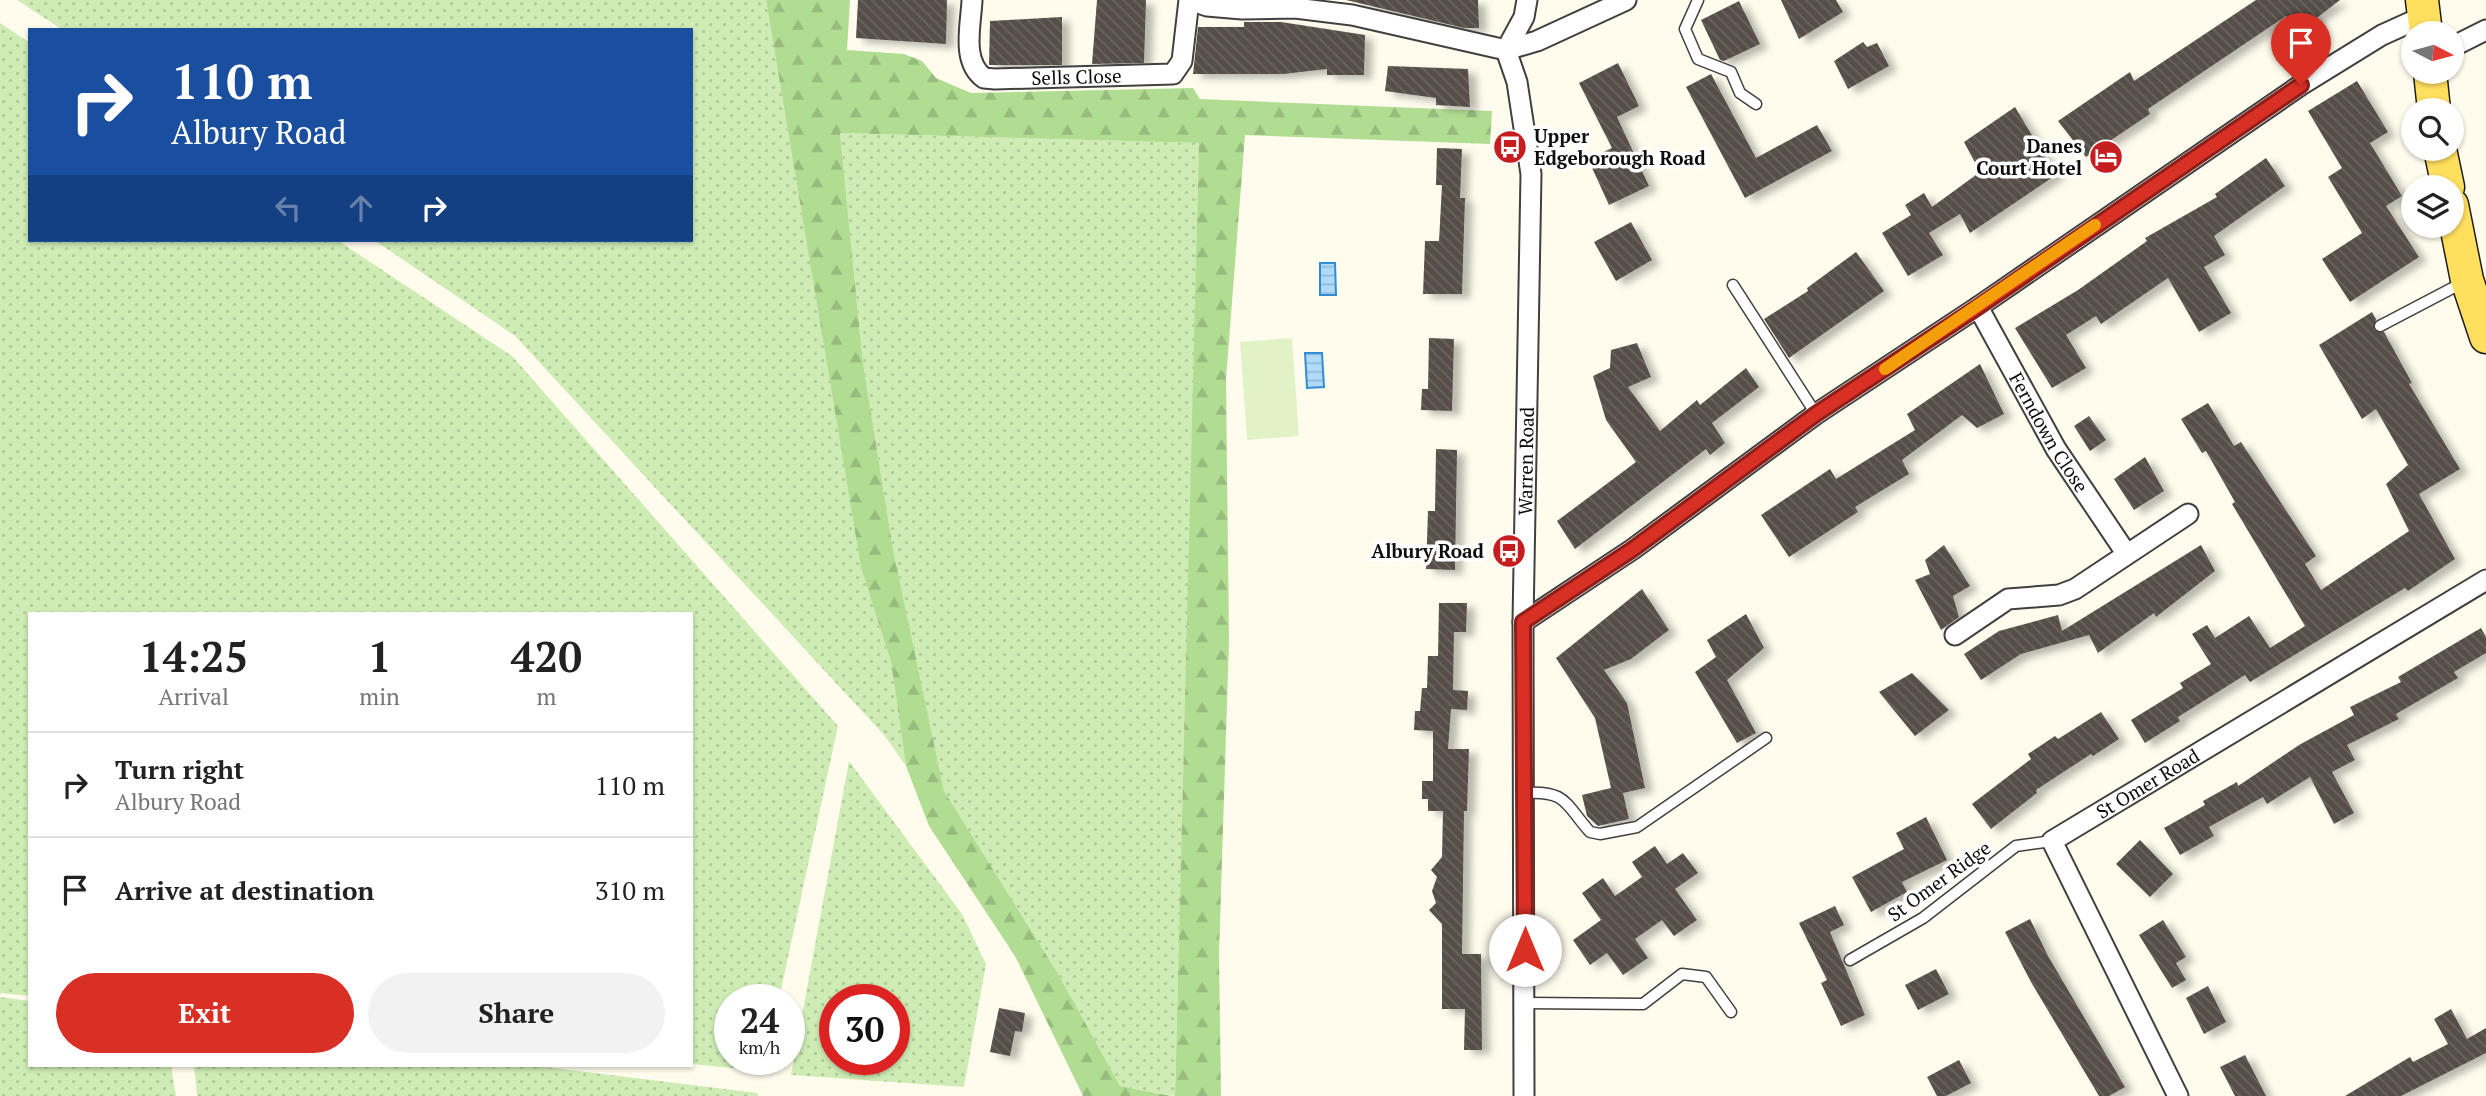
<!DOCTYPE html>
<html lang="en">
<head>
<meta charset="utf-8">
<style>
  body { margin:0; font-family:"PT Serif",serif; background:#f2f2f2; color:#222; height:100vh; display:flex; flex-direction:column; font-size:26px; white-space:nowrap }
  * { box-sizing:border-box; margin:0 }
  p { font-size:23px; color:#767676 }
  .icon { flex:none; width:38px; height:38px; fill:none; stroke:currentColor; stroke-width:2; stroke-linecap:round; stroke-linejoin:round }
  .map { position:relative; flex:1; overflow:hidden }
  .panel { position:absolute; left:28px; top:612px; width:665px; height:455px; display:flex; flex-direction:column; background:#fff; border-radius:0px; box-shadow:0 2px 5px #0004 }
  .panel>* { flex:none }
  .hud { position:absolute; left:28px; top:28px; width:665px; height:214px; border-radius:0px; box-shadow:0 2px 5px #0004; background:#1a4fa0; color:#fff; overflow:hidden }
  .needle { width:46px; rotate:96deg }
  .buttons { position:absolute; left:2401px; top:21px; display:grid; gap:14px }
  .buttons a { display:grid; place-items:center; width:63px; height:63px; border-radius:50%; background:#fff; box-shadow:0 2px 5px #0004; font-size:35px }
  .speed { position:absolute; left:714px; top:984px; display:flex; gap:14px; font-size:35px; font-weight:700; text-align:center }
  .speed>* { display:grid; place-content:center; width:91px; height:91px; border-radius:50%; background:#fff; box-shadow:0 2px 5px #0004; line-height:1 }
  .speed small { font-size:18px; font-weight:400 }
  .speed .limit { border:10px solid #d22; background:#fff; color:#111 }
  .pin { position:absolute; display:grid; place-items:center; width:60px; height:60px; color:#fff; margin:-72px -30px; border-radius:50% 50% 50% 0; rotate:-45deg; box-shadow:0 0 7px #0007 }
  .pin .icon { rotate:45deg }
  .me { position:absolute; width:77px; margin:-38px; rotate:0deg; stroke-linejoin:round; filter:drop-shadow(0 0 5px #0008) }
  .turn { display:flex; align-items:center; gap:24px; height:147px; padding:0 28px; font-size:32px }
  .turn .icon { width:91px; height:91px; stroke-width:2.5 }
  .turn b { display:block; font-size:49px; line-height:60px }
  .lanes { display:flex; align-items:center; height:66px; padding:0 28px; background:#0003; justify-content:center; gap:35px; direction:ltr }
  .lanes .off { opacity:.35 }
  .eta { display:flex; justify-content:space-evenly; align-items:center; height:119px; text-align:center }
  .eta b { font-size:42px; font-weight:800; line-height:49px }
  .cta { display:flex; gap:14px; margin-top:auto; padding:14px 28px }
  .cta a { flex:1; height:80px; border-radius:42px; background:#d93025; color:#fff; font-size:28px; font-weight:800; line-height:80px; text-align:center }
  .cta a+a { background:#f2f2f2; color:#222 }
  ul { padding:0; list-style:none }
  li { display:flex; align-items:center; gap:21px; height:105px; padding:0 28px; border-top:2px solid #e0e0e0 }
  li div { flex:1 }
  li b { display:block; font-size:26px }
  li em { font-style:normal }
  .map>svg:first-child { display:block }
</style>
</head>
<body>
<div class="map">
<svg width="2486" height="1096" viewBox="0 0 2486 1096">
  <defs>
    <pattern id="grass-dots" width="8" height="8" patternUnits="userSpaceOnUse" patternTransform="scale(1.75)"><rect width="8" height="8" fill="#cfecb5"/><path d="M2 2h.1M6 6h.1" fill="none" stroke="#b1c99a" stroke-width="1.8" stroke-linecap="round"/></pattern>
    <pattern id="forest-firs" width="22" height="20" patternUnits="userSpaceOnUse" patternTransform="scale(1.75)"><rect width="22" height="20" fill="#b1dd93"/><path d="M5 1l3.5 6h-7zM16 11l3.5 6h-7z" fill="#97bc7e"/></pattern>
    <pattern id="water-rules" width="6" height="5" patternUnits="userSpaceOnUse" patternTransform="scale(1.75)"><rect width="6" height="5" fill="#afdafa"/><path d="M0 2.5h6" fill="none" stroke="#95bad5"/></pattern>
    <pattern id="building-back-hatch" width="6" height="6" patternUnits="userSpaceOnUse" patternTransform="scale(1.75)"><rect width="6" height="6" fill="#574f49"/><path d="M-1 5l2 2M0 0l6 6M5-1l2 2" fill="none" stroke="#6a645f"/></pattern>
    <filter id="shadow"><feDropShadow dx="8" dy="4.5" stdDeviation="3.5" flood-color="#0004"/></filter>
  </defs>
  <rect width="100%" height="100%" fill="#fffcee"/>
  <path fill="url(#grass-dots)" fill-rule="evenodd" d="M17 0H766L861 568 891 662 906 766 884 735 515 336 374 240H691V30H63Z
    M0 23 30 43V240H337L512 356 838 726 779 999H730V1059H766L764 1071 691 1064V614H30V996L0 993Z
    M840 133 1200 143 1175 1096 1120 1086 1060 977 944 792 893 549 863 363Z
    M849 761 962 914 986 964 964 1087 791 1075ZM894 999V1059H835V999Z
    M0 997 30 1001V1066H171L176 1096H0Z
    M194 1066H537L758 1093V1096H197Z"/>
  <path fill="url(#forest-firs)" d="M766 0H850L847 50 904 54 922 61 936 78 971 93 1193 88 1200 99 1492 111 1490 144 1245 135 1226 379 1229 641 1219 954 1221 1096H1175L1199 143 840 133 863 363 893 549 944 791 1060 977 1120 1086 1172 1096H1083L1015 956 929 826 906 766 891 662 861 568Z"/>
  <path fill="#e2f2c7" d="M1292 338 1299 436 1247 440 1240 342Z"/>
  <path fill="url(#water-rules)" stroke="#328cd5" stroke-width="2" d="M1320 263H1335L1336 295H1320Z
    M1305 353H1322L1324 387 1307 388Z"/>
  <path fill="url(#building-back-hatch)" filter="url(#shadow)" d="M858 0H947L946 44 856 38Z
    M1097 0H1146L1144 63 1092 64Z
    M1346 0H1478L1479 28H1464Z
    M1781 0H1836L1843 12 1799 39Z
    M2256 0H2340L2296 34 2286 16 2148 109 2150 114 2086 157 2058 121 2130 72 2134 81Z
    M1739 1 1760 44 1724 61 1720 60 1701 20Z
    M1062 17V65H989L990 21Z
    M1244 22H1281L1365 35 1364 75H1327V69L1283 74H1193L1198 27H1244Z
    M1863 42 1867 47 1877 43 1889 66 1848 89 1834 61Z
    M1618 63 1639 106 1617 117 1649 186 1609 205 1588 159 1612 148 1579 83Z
    M1388 66 1468 69 1470 107 1436 105V98L1385 91Z
    M1711 74 1756 158 1817 125 1832 151 1745 198 1686 87Z
    M2357 81 2388 132 2370 143 2402 196 2386 206 2419 257 2350 302 2322 259 2362 233 2328 177 2342 168 2308 111Z
    M2015 107 2056 175 1970 233 1960 214 1929 233 1943 255 1908 276 1882 233 1911 215 1905 205 1924 193 1932 207 1980 172 1964 142Z
    M1437 148 1462 149 1460 198H1465L1462 294H1423L1425 241H1439L1442 185H1436Z
    M2266 158 2285 186 2214 236 2225 255 2204 267 2231 313 2199 332 2168 278 2101 324 2096 316 2066 335 2086 368 2052 388 2015 328 2078 290 2147 241 2145 238 2217 197 2215 194Z
    M1631 222 1652 260 1616 281 1594 242Z
    M1856 252 1884 291 1789 358 1764 319 1808 291 1807 288Z
    M2372 312 2376 319 2374 330 2384 332 2412 383 2409 384 2460 469 2419 494 2455 559 2408 591 2405 588 2250 682 2245 675 2178 717 2180 721 2145 743 2131 720 2183 688 2180 683 2211 664 2192 634 2207 625 2215 638 2249 616 2270 648 2305 626 2232 504 2235 502 2206 451 2202 453 2181 419 2208 403 2234 446 2241 442 2316 556 2305 564 2321 590 2409 531 2386 484 2408 465 2376 409 2362 419 2319 345Z
    M1429 338 1454 339 1452 411 1421 410 1422 389H1428Z
    M1637 343 1651 377 1628 387 1660 431 1697 400 1700 405 1746 368 1759 387 1712 423 1725 443 1710 455 1706 449 1575 549 1557 521 1636 462 1606 420 1593 376 1610 368 1611 350Z
    M1980 364 2004 414 1977 428 1962 415 1902 460 1909 474 1855 507 1858 512 1789 557 1761 515 1830 469 1836 479 1915 430 1907 414Z
    M2089 416 2106 440 2090 451 2074 426Z
    M1436 449 1457 450 1455 570 1426 569 1428 511H1435Z
    M2145 457 2164 491 2134 510 2114 479Z
    M1944 545 1970 586 1953 596 1959 617 1941 630 1915 580 1930 574 1925 560Z
    M2201 545 2215 571 2156 617 2154 613 2098 653 2089 635 2021 654 1981 680 1964 654 1999 631 2058 615 2062 631Z
    M1642 589 1669 630 1631 659 1604 670 1627 703 1645 788 1623 793 1629 819 1598 826 1587 816 1582 795 1611 788 1595 718 1556 658Z
    M1439 603H1467L1466 632H1454L1453 690 1468 691 1467 710 1451 709 1448 749H1469L1467 811H1464L1462 954H1481L1482 1050H1464L1465 1009H1442V924L1429 910 1436 903 1432 891 1437 877 1431 870 1442 857 1443 811H1428V799H1422V781H1433V731L1414 730 1415 711H1420L1422 688H1427L1428 656H1438Z
    M1746 614 1764 648 1727 680 1756 733 1737 743 1695 672 1716 657 1707 640Z
    M2481 628 2486 637V653L2454 672 2458 678 2396 714 2399 719 2347 745 2355 760 2332 772 2354 813 2334 824 2310 777 2267 804 2263 797 2209 827 2214 836 2180 855 2164 828 2205 805 2203 801 2237 782 2238 786 2299 745 2354 715 2350 707 2401 682 2398 677Z
    M1912 673 1949 710 1915 736 1879 692Z
    M2101 712 2119 739 2093 756 2091 754 2036 790 2037 793 1991 829 1972 804 2031 759 2028 754 2055 736 2058 739Z
    M1926 817 1947 860 1902 882 1907 892 1871 912 1852 877 1904 849 1896 833Z
    M2140 840 2173 874 2150 897 2116 864Z
    M1655 846 1667 864 1683 853 1698 873 1675 889 1697 920 1674 936 1662 920 1635 939 1648 958 1623 975 1607 953 1590 965 1573 940 1601 920 1582 893 1603 878 1615 896 1642 877 1632 862Z
    M1835 906 1844 925 1830 932 1865 1015 1841 1026 1821 983 1827 980 1799 923Z
    M2030 919 2048 956 2125 1087 2109 1096H2099L2031 982 2005 932Z
    M2163 920 2186 957 2176 963 2186 980 2172 988 2139 935Z
    M1936 969 1949 994 1918 1010 1905 985Z
    M2208 986 2226 1022 2204 1034 2186 998Z
    M999 1008 1025 1013 1022 1032 1015 1031 1010 1056 990 1052Z
    M2451 1009 2467 1039 2486 1028V1053L2401 1096H2345L2410 1057 2413 1062 2448 1044 2434 1019Z
    M2245 1055 2266 1096H2235L2220 1067Z
    M1959 1060 1971 1083 1946 1096H1937L1927 1077Z"/>
  <g fill="none" stroke-linecap="round" stroke-linejoin="round">
    <g stroke="#404040" stroke-width="13">
      <path id="lane" d="M1698 0 1685 29 1698 59 1731 72 1740 93 1756 104
        M1733 285 1816 414
        M2380 326 2464 282
        M1524 793C1567 790 1565 804 1590 832L1600 834 1637 827 1766 738
        M1850 960 1923 918 2016 846 2052 841
        M1525 1003 1643 1004 1682 974 1706 977 1731 1012"/>
    </g>
    <g stroke="#404040" stroke-width="23">
      <g id="street">
        <path id="s1" d="M972 0C971 25 961 61 984 78L995 79 1173 74 1182 61 1189 0"/>
        <path d="M1190 0 1207 6 1242 9 1295 8 1352 15 1506 50 1537 41 1626 0"/>
        <path d="M2452 47 2486 30"/>
        <path id="s2" d="M1978 307 2056 449 2126 553"/>
        <path d="M1523 622 1633 549 1816 414 1978 307 2301 85 2382 35 2424 16"/>
        <path d="M1955 635 2008 599 2059 595 2075 589 2188 514"/>
        <path id="s3" d="M1524 1096 1523 622 1531 174 1517 82 1506 50 1524 17 1527 0"/>
        <path id="s4" d="M2178 1096 2052 841 2486 580"/>
      </g>
    </g>
    <g stroke="#1e1e1e" stroke-width="35">
      <path id="primary" d="M2422 0 2426 33
        M2430 72 2434 110
        M2440 149 2448 187
        M2452 205 2467 280 2486 337"/>
    </g>
    <use href="#lane" stroke="#fff" stroke-width="10"/>
    <use href="#street" stroke="#fff" stroke-width="19"/>
    <use href="#primary" stroke="#ffdf5e" stroke-width="32"/>
  </g>
  <g fill="none" stroke-linecap="round" stroke-linejoin="round">
    <g stroke="#8d1f18" stroke-width="18">
      <path id="route" d="M1525 950 1523 622 1633 549 1816 414 1978 307 2301 85"/>
    </g>
    <use href="#route" stroke="#d93025" stroke-width="12"/>
    <path stroke="#f59e0b" stroke-width="12" d="M1885 369 2095 225"/>
  </g>
  <defs>
    <g id="bus-disc" transform="scale(1.75)"><circle r="9.5" fill="#c61d1e" stroke="#fff"/><path d="M-5-6H5V4H4V6H2V4H-2V6H-4V4H-5ZM-3.5-4V0h7V-4ZM-3.5 1.2v1.5H-2V1.2ZM2 1.2v1.5H3.5V1.2Z" fill="#fff"/></g>
    <g id="hotel-disc" transform="scale(1.75)"><circle r="9.5" fill="#c61d1e" stroke="#fff"/><path d="M-6-4.5h1.5V1H6V5H4.5V3h-9V5H-6ZM-4 0a1.8 1.8 0 1 1 3.6 0ZM.5 0V-2.5h3Q6-2.5 6 0Z" fill="#fff"/></g>
  </defs>
  <g fill-rule="evenodd">
    <use href="#bus-disc" x="1510" y="147"/>
    <use href="#hotel-disc" x="2106" y="157"/>
    <use href="#bus-disc" x="1509" y="551"/>
  </g>
  <g text-anchor="middle" stroke-width="7" stroke-linejoin="round" paint-order="stroke">
    <g font-size="19" fill="#0d0d0d" stroke="#fff">
      <text dy="7" stroke="none"><textPath href="#s1" startOffset="175">Sells Close</textPath></text>
      <text dy="7" stroke="none"><textPath href="#s2" startOffset="144">Ferndown Close</textPath></text>
      <text dy="7" stroke="none"><textPath href="#s3" startOffset="635">Warren Road</textPath></text>
      <text dy="7" stroke="none"><textPath href="#s4" startOffset="396">St Omer Road</textPath></text>
      <text transform="translate(1939 881) rotate(-36)" y="7">St Omer Ridge</text>
    </g>
    <g font-size="19" font-weight="bold" fill="#0d0d0d" stroke="#fff" text-anchor="end">
      <text x="1534" y="143" text-anchor="start">Upper<tspan x="1534" dy="22">Edgeborough Road</tspan></text>
      <text x="2082" y="153">Danes<tspan x="2082" dy="22">Court Hotel</tspan></text>
      <text x="1484" y="558">Albury Road</text>
    </g>
  </g>
</svg>
<div class="buttons">
<a><svg class="needle" viewBox="-14 -14 28 28"><path d="M0-13l5 13h-10z" fill="#e53935"/><path d="M0 13l5-13h-10z" fill="#767676"/></svg></a>
<a><svg class="icon" aria-label="search" viewBox="0 0 24 24"><circle cx="10" cy="10" r="6"/><path d="M15 15l6 6"/></svg></a>
<a><svg class="icon" aria-label="layers" viewBox="0 0 24 24"><path d="M12 4l9 5-9 5-9-5zM3 14l9 5 9-5"/></svg></a>
</div>
<div class="speed"><div>24<small>km/h</small></div><div class="limit">30</div></div>
<div class="pin" style="left:2301px;top:85px;background:#d93025"><svg class="icon" aria-label="arrive" viewBox="0 0 24 24"><path d="M6 21V4h12l-3 4 3 4H6"/></svg></div>
<svg class="me" style="left:1525px;top:950px" viewBox="-20 -20 40 40"><circle r="19" fill="#fff"/><path d="M0-13L10 11 0 6-10 11z" fill="#d93025"/></svg>
<div class="hud">
<div class="turn"><svg class="icon" aria-label="right" viewBox="0 0 24 24"><path d="M7 20v-9h11M14 6l5 5-5 5"/></svg><div><b>110 m</b>Albury Road</div></div>
<div class="lanes"><svg class="icon off" aria-label="left" viewBox="0 0 24 24"><path d="M17 20v-9H6M10 6l-5 5 5 5"/></svg><svg class="icon off" aria-label="ahead" viewBox="0 0 24 24"><path d="M12 20V5M6 11l6-6 6 6"/></svg><svg class="icon" aria-label="right" viewBox="0 0 24 24"><path d="M7 20v-9h11M14 6l5 5-5 5"/></svg></div>
</div>
<section class="panel">
<div class="eta">
<div><b>14:25</b><p>Arrival</p></div>
<div><b>1</b><p>min</p></div>
<div><b>420</b><p>m</p></div>
</div>
<ul>
<li><svg class="icon" aria-label="right" viewBox="0 0 24 24"><path d="M7 20v-9h11M14 6l5 5-5 5"/></svg><div><b>Turn right</b><p>Albury Road</p></div><em>110 m</em></li>
<li><svg class="icon" aria-label="arrive" viewBox="0 0 24 24"><path d="M6 21V4h12l-3 4 3 4H6"/></svg><div><b>Arrive at destination</b></div><em>310 m</em></li>
</ul>
<div class="cta"><a>Exit</a><a>Share</a></div>
</section>
</div>
</body>
</html>
